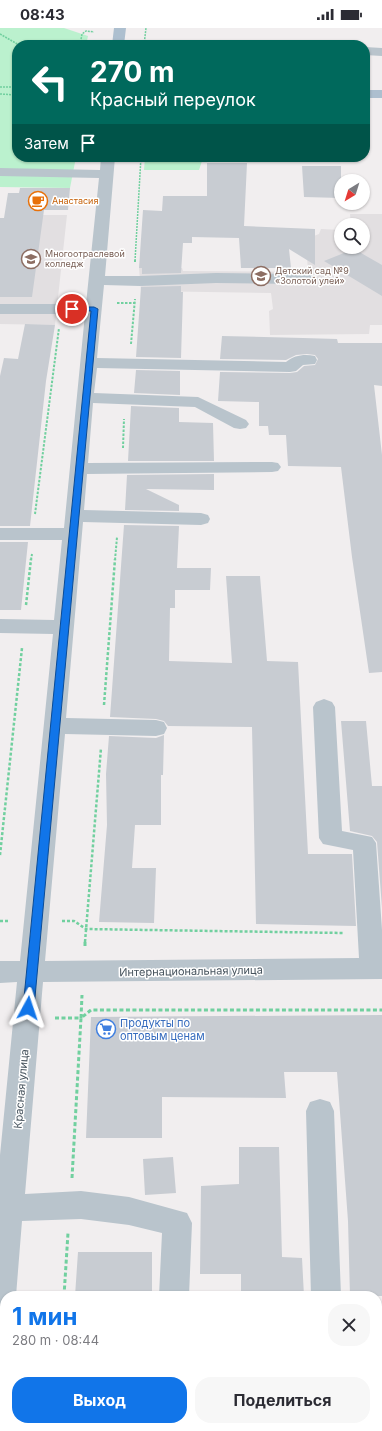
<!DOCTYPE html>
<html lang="ru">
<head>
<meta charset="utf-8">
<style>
  body { margin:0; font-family:Inter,sans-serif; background:#f7f7f7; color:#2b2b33; height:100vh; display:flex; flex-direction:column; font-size:15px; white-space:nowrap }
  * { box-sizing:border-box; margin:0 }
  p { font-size:13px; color:#7c7c81 }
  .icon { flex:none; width:22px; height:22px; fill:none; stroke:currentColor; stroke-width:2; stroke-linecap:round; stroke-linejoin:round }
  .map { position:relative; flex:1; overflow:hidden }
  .side { position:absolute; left:0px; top:1263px; width:382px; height:140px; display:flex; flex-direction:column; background:#fff; border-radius:16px 16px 0 0; box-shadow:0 1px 3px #0004 }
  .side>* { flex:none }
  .top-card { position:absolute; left:12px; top:12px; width:358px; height:122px; border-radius:16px; box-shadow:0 1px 3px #0004; background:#00695c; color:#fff; overflow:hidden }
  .needle { width:26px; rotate:218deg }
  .tools { position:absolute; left:334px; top:146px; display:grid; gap:8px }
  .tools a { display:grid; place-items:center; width:36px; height:36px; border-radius:50%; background:#fff; box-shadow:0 1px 3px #0004; font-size:20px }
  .pin { position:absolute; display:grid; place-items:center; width:34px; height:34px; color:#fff; margin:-17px; border:2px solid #fff; border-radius:50%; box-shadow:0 1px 4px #0007 }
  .me { position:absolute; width:44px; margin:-22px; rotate:5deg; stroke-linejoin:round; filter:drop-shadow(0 0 3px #0008) }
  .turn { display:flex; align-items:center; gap:14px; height:84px; padding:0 12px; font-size:18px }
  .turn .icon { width:52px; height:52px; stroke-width:2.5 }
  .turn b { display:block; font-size:28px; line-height:34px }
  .then { display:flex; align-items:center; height:38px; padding:0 12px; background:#0003; gap:8px; font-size:15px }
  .round { display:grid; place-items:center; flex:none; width:42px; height:42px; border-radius:16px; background:#f7f7f7 }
  .overview { display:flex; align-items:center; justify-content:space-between; height:68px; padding:0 12px }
  h1 { font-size:24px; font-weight:700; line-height:30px; color:#1175e9 }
  .button { display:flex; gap:8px; margin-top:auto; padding:8px 12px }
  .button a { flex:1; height:46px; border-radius:16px; background:#1175e9; color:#fff; font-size:16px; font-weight:700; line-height:46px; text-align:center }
  .button a+a { background:#f7f7f7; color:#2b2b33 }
  .status { display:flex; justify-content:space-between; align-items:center; height:28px; padding:0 20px; background:#fff; direction:ltr }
  .status svg { height:11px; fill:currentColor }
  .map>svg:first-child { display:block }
</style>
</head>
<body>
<div class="status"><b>08:43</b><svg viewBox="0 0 49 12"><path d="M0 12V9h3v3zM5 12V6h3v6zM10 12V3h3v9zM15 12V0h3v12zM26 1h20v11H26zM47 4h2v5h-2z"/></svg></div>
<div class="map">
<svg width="382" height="1403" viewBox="0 0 382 1403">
  <rect width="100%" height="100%" fill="#f1eeef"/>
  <path fill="#e2dfe1" d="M350 186H382V297H370L369 306 270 307 269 283 273 281 271 265 141 263 139 240H182L183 243 308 244 306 211 319 206 321 201 341 202V219H363V197H351Z
    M43 187H67L55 297 0 296V190H42Z"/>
  <path fill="#bbf1ce" d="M0 0H64L88 8 86 17H17V129H76L70 160 0 159Z
    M145 129H226L227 133H202L199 142H144Z"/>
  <path fill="#c8ccd2" d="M207 135H247L244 198 315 201V237L289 221 291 240H241L239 210 192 209V215H183L181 245 142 246V240H139L143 182 162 183 163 168H207Z
    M302 138H341V170L304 169Z
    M20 160H70L68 182H44L32 269H0V190H4L8 165H19Z
    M354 221 382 237V268L324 233Z
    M181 258V264H183L181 330 136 329 141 259Z
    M25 296 55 297 46 353 30 498H0V348L4 330 18 331Z
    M222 308 303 310 337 311 338 315H382V358L374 357 382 427V644L369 645 352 529 341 439 288 438 286 407H269L268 398H259V374L218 373 220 344 290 345 297 344 304 338 315 337 318 331 315 327 307 326 296 327 286 332 220 331Z
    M136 342 180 343V367L134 365Z
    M131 378 179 380V394L213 395 214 433H128Z
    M214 446V462L146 461 179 477V483L125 482 127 447Z
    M124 497 179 498 177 540H211L210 562H175V580H170L169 633 232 635 226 548H260L267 633 298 634 308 826H352L356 898 256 896 252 699 168 698 164 693 156 691 110 689Z
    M0 514H28L21 582H0Z
    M341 693H366L372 758H382V880L377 814 372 808 350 803Z
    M164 707 163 747H161V797H135L132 840H156L154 895 99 894 107 797 106 746 109 708 156 710Z
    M382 987V1268H350L348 1193 337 1044H284L286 1070 162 1069V1110H86L91 989Z
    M239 1119H279L282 1229 302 1230 304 1268H241V1246H200L201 1158 239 1156Z
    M173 1129 176 1165 145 1167 143 1131Z
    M78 1224H152V1268H75Z"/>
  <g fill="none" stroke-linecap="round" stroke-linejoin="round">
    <path stroke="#71d09f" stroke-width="1.5" stroke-dasharray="2 1" stroke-linecap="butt" d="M0 6 19 17
      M80 17 82 6 86 3 94 4
      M144 17 146 0
      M0 59H17
      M0 66 17 67
      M365 95 366 98
      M135 233 141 129"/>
    <path stroke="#71d09f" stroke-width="2" stroke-dasharray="2.5 1.5" stroke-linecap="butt" d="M135 234V232
      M117 275H135
      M131 316 135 271
      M123 420 124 391
      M35 486 59 300
      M31 532 32 526
      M115 532 117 509"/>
    <path stroke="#71d09f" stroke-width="2.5" stroke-dasharray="3 2" stroke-linecap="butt" d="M26 577 31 531
      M104 677 115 531
      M0 827 22 620
      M0 893H9
      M62 893H74L86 901 343 905
      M85 914 101 720"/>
    <path stroke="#71d09f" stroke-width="3" stroke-dasharray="4 2.5" stroke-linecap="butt" d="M85 918V913
      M55 990H81L82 967
      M72 1150 81 990 91 982H382
      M64 1268 68 1205
      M55 1403 56 1398"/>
    <path fill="#b9c4cc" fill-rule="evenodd" d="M365 19 382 20V28L365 27Z
      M101 129H115L105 248H140L216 245 310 246 315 248 318 251 315 254 310 256 216 255 140 258 104 257 97 330 286 334C295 327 304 326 315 328L317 332 315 336 303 337 296 343 290 344 97 340 94 365 198 369 246 392 249 396 246 400 240 401 234 400 195 379 93 375 88 435 272 434 278 435 281 439 278 443 272 444 87 446 84 482 201 485 208 487 210 491 208 495 201 497 83 494 66 690 156 692 164 694 167 700 164 706 156 708 65 706 45 933 359 930 353 822 323 816 319 810 313 679 316 674 324 671 332 674 335 679 342 803 372 809 376 815 382 902V951L43 954 25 1166 81 1163 129 1169 187 1185 192 1195 189 1268H159L162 1205 129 1197 81 1191 22 1193 16 1268H5V1289L0 1291V1127L17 954 0 955V933H20L53 606 0 605V591L54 592 62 512H0V500H64L85 286H0V276H86L99 150 0 148V140L100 142Z
      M320 1071 330 1074 334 1083 341 1268H311L306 1083 310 1074Z
      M377 1355H382V1387H377Z
      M156 1398H188V1403H156Z"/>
    <path fill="#adbfcf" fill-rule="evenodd" d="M114 0H126L124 17H112Z
      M365 62H382V70H365Z"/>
  </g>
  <path fill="#1175e9" stroke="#0b4c97" d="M72 279H94L98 281 34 980 32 984H24L23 980 91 283 70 282 69 281Z"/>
  <defs>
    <g id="cafe-ring" transform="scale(1)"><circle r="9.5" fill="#fff" stroke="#e8710a" stroke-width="1.5"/><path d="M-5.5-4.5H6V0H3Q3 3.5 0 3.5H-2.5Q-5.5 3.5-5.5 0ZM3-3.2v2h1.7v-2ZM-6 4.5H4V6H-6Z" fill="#e8710a"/></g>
    <g id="university-ring" transform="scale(1)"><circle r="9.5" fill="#fff" stroke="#8d6e63" stroke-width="1.5"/><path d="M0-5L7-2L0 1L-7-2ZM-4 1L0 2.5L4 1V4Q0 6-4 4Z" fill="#8d6e63"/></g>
    <g id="school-ring" transform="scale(1)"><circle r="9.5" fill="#fff" stroke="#8d6e63" stroke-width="1.5"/><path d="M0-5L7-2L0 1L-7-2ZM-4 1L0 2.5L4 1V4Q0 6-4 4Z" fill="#8d6e63"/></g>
    <g id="supermarket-ring" transform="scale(1)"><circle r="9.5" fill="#fff" stroke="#3f7fe0" stroke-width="1.5"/><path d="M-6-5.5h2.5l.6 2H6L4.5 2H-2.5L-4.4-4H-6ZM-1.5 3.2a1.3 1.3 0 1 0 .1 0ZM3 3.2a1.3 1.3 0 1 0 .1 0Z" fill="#3f7fe0"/></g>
  </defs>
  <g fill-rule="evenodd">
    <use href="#cafe-ring" x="38" y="173"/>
    <use href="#university-ring" x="31" y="231"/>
    <use href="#school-ring" x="261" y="248"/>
    <use href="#supermarket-ring" x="106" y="1001"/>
  </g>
  <g text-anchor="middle" stroke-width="3" stroke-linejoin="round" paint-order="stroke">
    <g font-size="9" fill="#c56008" stroke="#fff" text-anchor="start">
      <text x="52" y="176">Анастасия</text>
    </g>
    <g font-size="9" fill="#785e54" stroke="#fff" text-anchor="start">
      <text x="45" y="229">Многоотраслевой<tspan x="45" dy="10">колледж</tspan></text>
      <text x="275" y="246">Детский сад №9<tspan x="275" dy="10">«Золотой улей»</tspan></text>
    </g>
    <g font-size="11" fill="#46535d" stroke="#fff">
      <text transform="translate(191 943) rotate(-1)" y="4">Интернациональная улица</text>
      <text transform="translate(21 1061) rotate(-85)" y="4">Красная улица</text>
    </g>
    <g font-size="11" fill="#366cbe" stroke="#fff" text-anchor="start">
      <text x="120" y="999">Продукты по<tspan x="120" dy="13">оптовым ценам</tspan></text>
    </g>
  </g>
</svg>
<div class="tools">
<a><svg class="needle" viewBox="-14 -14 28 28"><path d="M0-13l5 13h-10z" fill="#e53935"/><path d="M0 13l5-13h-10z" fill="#7c7c81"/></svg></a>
<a><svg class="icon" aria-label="search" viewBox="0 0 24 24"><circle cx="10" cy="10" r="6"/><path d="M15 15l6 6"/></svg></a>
</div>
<div class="pin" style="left:72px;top:281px;background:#d93025"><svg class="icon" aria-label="arrive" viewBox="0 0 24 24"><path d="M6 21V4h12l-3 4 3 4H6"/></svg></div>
<svg class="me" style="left:28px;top:980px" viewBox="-20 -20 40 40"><path d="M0-17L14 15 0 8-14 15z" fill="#1175e9" stroke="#fff" stroke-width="4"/></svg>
<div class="top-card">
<div class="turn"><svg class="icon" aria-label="left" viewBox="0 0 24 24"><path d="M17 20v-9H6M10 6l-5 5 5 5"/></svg><div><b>270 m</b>Красный переулок</div></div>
<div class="then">Затем<svg class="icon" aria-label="arrive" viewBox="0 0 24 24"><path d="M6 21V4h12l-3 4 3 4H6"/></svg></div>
</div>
<section class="side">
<div class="overview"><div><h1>1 мин</h1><p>280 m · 08:44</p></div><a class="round"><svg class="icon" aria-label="close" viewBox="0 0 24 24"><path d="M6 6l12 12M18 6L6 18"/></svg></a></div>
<div class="button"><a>Выход</a><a>Поделиться</a></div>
</section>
</div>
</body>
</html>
